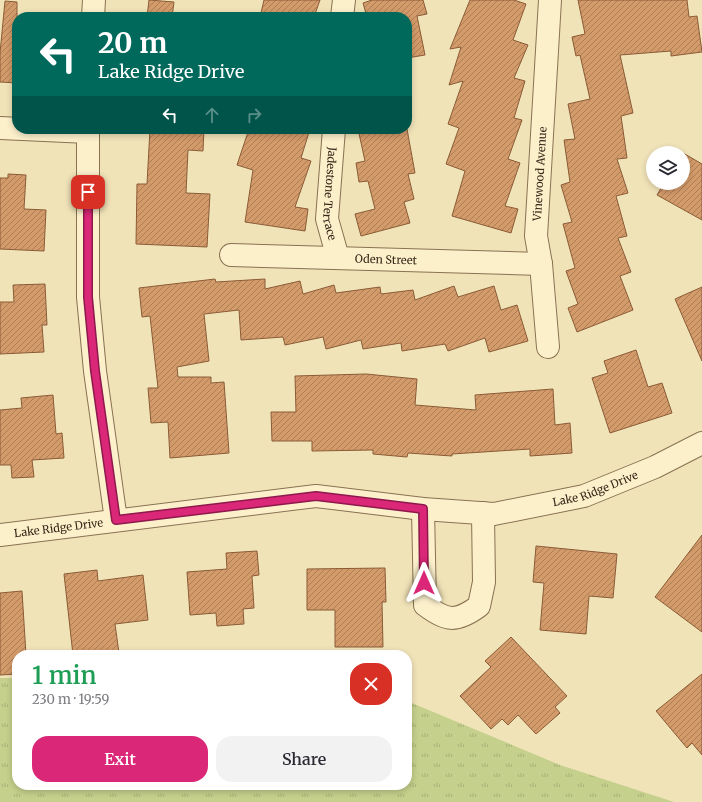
<!DOCTYPE html>
<html lang="en">
<head>
<meta charset="utf-8">
<style>
  body { margin:0; font-family:Merriweather,serif; background:#f2f2f3; color:#2b2b33; height:100vh; display:flex; flex-direction:column; font-size:15px; white-space:nowrap }
  * { box-sizing:border-box; margin:0 }
  p { font-size:13px; color:#7c7c81 }
  .icon { flex:none; width:22px; height:22px; fill:none; stroke:currentColor; stroke-width:2; stroke-linecap:round; stroke-linejoin:round }
  .map { position:relative; flex:1; overflow:hidden }
  .panel { position:absolute; left:12px; top:650px; width:400px; height:140px; display:flex; flex-direction:column; background:#fff; border-radius:16px; box-shadow:0 2px 6px #0003 }
  .panel>* { flex:none }
  .top-card { position:absolute; left:12px; top:12px; width:400px; height:122px; border-radius:16px; box-shadow:0 2px 6px #0003; background:#00695c; color:#fff; overflow:hidden }
  .buttons { position:absolute; left:646px; top:146px; display:grid; gap:8px }
  .buttons a { display:grid; place-items:center; width:44px; height:44px; border-radius:50%; background:#fff; box-shadow:0 2px 6px #0003; font-size:20px }
  .pin { position:absolute; display:grid; place-items:center; width:34px; height:34px; color:#fff; margin:-17px; border-radius:8px; box-shadow:0 2px 6px #0006 }
  .me { position:absolute; width:44px; margin:-22px; rotate:0deg; stroke-linejoin:round; filter:drop-shadow(0 0 3px #0008) }
  .turn { display:flex; align-items:center; gap:14px; height:84px; padding:0 20px; font-size:18px }
  .turn .icon { width:52px; height:52px; stroke-width:2.5 }
  .turn b { display:block; font-size:28px; line-height:34px }
  .lanes { display:flex; align-items:center; height:38px; padding:0 20px; background:#0003; justify-content:center; gap:20px; direction:ltr }
  .lanes .off { opacity:.35 }
  .round { display:grid; place-items:center; flex:none; width:42px; height:42px; border-radius:16px; background:#f2f2f3 }
  .headline { display:flex; align-items:center; justify-content:space-between; height:68px; padding:0 20px }
  h1 { font-size:24px; font-weight:600; line-height:30px; color:#1e9e55 }
  .primary-button { display:flex; gap:8px; margin-top:auto; padding:8px 20px }
  .primary-button a { flex:1; height:46px; border-radius:16px; background:#db2777; color:#fff; font-size:16px; font-weight:600; line-height:46px; text-align:center }
  .primary-button a+a { background:#f2f2f3; color:#2b2b33 }
  .map>svg:first-child { display:block }
</style>
</head>
<body>
<div class="map">
<svg width="702" height="802" viewBox="0 0 702 802">
  <defs>
    <pattern id="grass-tufts" width="24" height="20" patternUnits="userSpaceOnUse"><rect width="24" height="20" fill="#c4d08b"/><path d="M3 7l-1-3M5 7V3M7 7l1-3M15 17l-1-3M17 17v-4M19 17l1-3" fill="none" stroke="#a9b377"/></pattern>
    <pattern id="building-hatch" width="6" height="6" patternUnits="userSpaceOnUse"><rect width="6" height="6" fill="#d49b6a"/><path d="M-1 1l2-2M0 6l6-6M5 7l2-2" fill="none" stroke="#ad7e56"/></pattern>
  </defs>
  <rect width="100%" height="100%" fill="#f1e3b8"/>
  <path fill="url(#grass-tufts)" d="M0 678H17V785H407V701L560 765 674 802H0Z"/>
  <path fill="url(#building-hatch)" stroke="#8a5b36" d="M149 0 174 2 172 17H147Z
    M264 0H320L314 17H260Z
    M372 0H423L427 14 417 16 425 55 407 58V17H367L363 3Z
    M470 0H514L526 4 513 40 528 45 514 78 525 81 514 118 522 120 508 159 520 163 505 206 518 209 511 233 452 216 465 171 446 164 459 128 448 124 463 81 449 85 461 47 450 49Z
    M578 0H687L689 17 697 16 702 52 671 56V51L620 55 633 113 621 116 627 158 617 159 628 193 616 196 627 236 618 238 631 272 620 276 633 310 577 332 568 308 578 304 566 271 575 268 563 224 572 222 561 185 570 182 564 140 575 139 568 104 590 99 580 55 576 56 572 37 585 34Z
    M5 1 17 2V83L0 82V53Z
    M150 129H204L203 151 188 150 186 193 210 194 207 247 136 244 137 184H147Z
    M249 129H310L301 158 311 161 295 207 308 209 305 231 245 222 253 170 237 165Z
    M358 129H407L415 173 408 174 414 199 404 202 410 223 361 236 355 214 375 209 368 181 359 182 356 163 365 161Z
    M683 153 702 164V220L657 195 664 183H683Z
    M8 174 26 175 24 209 46 210 44 251 0 249V178H8Z
    M215 279 216 282 265 279V289L300 281 303 294 334 285 336 293 380 287 381 294 413 290 415 300 454 286 458 297 494 286 501 310 517 305 528 341 489 352 485 338 448 351 445 344 402 351 401 343 363 349 361 340 326 349 323 337 285 345 283 337 241 340 239 310 204 314 209 361 177 367 178 377H211V383L224 382 229 453 170 458 168 422 151 423 148 388H158L150 316 142 317 139 288Z
    M45 284 47 325H42L44 352 0 354V302H14L13 285Z
    M702 287V361L675 299Z
    M636 350 648 387 662 383 672 413 610 433 592 378 608 373 604 361Z
    M366 374 417 379 415 405 476 410 475 395 553 389 555 425 570 423 572 453 530 456V449L452 454V456L408 453 407 457 373 454V450L312 451V441H272L271 412H296L295 376Z
    M53 395 56 434 62 433 64 458 32 460 34 477 12 478 11 465H0V410L22 408 21 398Z
    M702 535V632L655 597Z
    M536 546 617 554 613 598 589 596 586 634 540 630 544 583 533 582Z
    M257 551 259 575 252 576 254 608 243 609 244 624 217 626 216 613 190 615 187 572 227 569 226 553Z
    M385 568 386 602H382L383 647H335V610H307V569Z
    M97 570 98 581 143 575 148 620 115 624 119 653 73 655 64 574Z
    M22 591 26 655H17V674L0 675V593Z
    M511 637 567 696 555 707 560 713 536 734 518 715 508 725 502 719 491 729 460 696 491 667 485 661Z
    M702 674V755L692 743 687 748 656 711Z"/>
  <g fill="none" stroke-linecap="round" stroke-linejoin="round">
    <g stroke="#887252" stroke-width="24">
      <g id="minor">
        <path d="M93 17 94 0"/>
        <path d="M342 17 344 0"/>
        <path d="M0 128 88 132"/>
        <path d="M88 129V297L95 371 116 520"/>
        <path id="s1" d="M334 129 327 219 338 258"/>
        <path id="s2" d="M231 255 541 264"/>
        <path id="s3" d="M548 347 541 264 536 236 550 0"/>
        <path d="M423 509 425 605C446 621 456 623 479 606L484 582 483 513"/>
        <path id="s4" d="M0 535 316 496 423 509 494 514 584 496 655 467 702 443"/>
      </g>
    </g>
    <use href="#minor" stroke="#fcf0cb" stroke-width="22"/>
  </g>
  <g fill="none" stroke-linecap="round" stroke-linejoin="round">
    <g stroke="#8e194d" stroke-width="10">
      <path id="route" d="M88 192V297L95 371 116 520 316 496 423 509 424 583"/>
    </g>
    <use href="#route" stroke="#db2777" stroke-width="7"/>
  </g>
  <g text-anchor="middle" stroke-width="4" stroke-linejoin="round" paint-order="stroke">
    <g font-size="11" fill="#362819" stroke="#f8edc8">
      <text dy="4" stroke="none"><textPath href="#s3" startOffset="174">Vinewood Avenue</textPath></text>
      <text dy="4" stroke="none"><textPath href="#s1" startOffset="65">Jadestone Terrace</textPath></text>
      <text dy="4" stroke="none"><textPath href="#s2" startOffset="155">Oden Street</textPath></text>
      <text dy="4" stroke="none"><textPath href="#s4" startOffset="602">Lake Ridge Drive</textPath></text>
      <text dy="4" stroke="none"><textPath href="#s4" startOffset="59">Lake Ridge Drive</textPath></text>
    </g>
  </g>
</svg>
<div class="buttons">
<a><svg class="icon" aria-label="layers" viewBox="0 0 24 24"><path d="M12 4l9 5-9 5-9-5zM3 14l9 5 9-5"/></svg></a>
</div>
<div class="pin" style="left:88px;top:192px;background:#d93025"><svg class="icon" aria-label="arrive" viewBox="0 0 24 24"><path d="M6 21V4h12l-3 4 3 4H6"/></svg></div>
<svg class="me" style="left:424px;top:583px" viewBox="-20 -20 40 40"><path d="M0-17L14 15 0 8-14 15z" fill="#db2777" stroke="#fff" stroke-width="4"/></svg>
<div class="top-card">
<div class="turn"><svg class="icon" aria-label="left" viewBox="0 0 24 24"><path d="M17 20v-9H6M10 6l-5 5 5 5"/></svg><div><b>20 m</b>Lake Ridge Drive</div></div>
<div class="lanes"><svg class="icon" aria-label="left" viewBox="0 0 24 24"><path d="M17 20v-9H6M10 6l-5 5 5 5"/></svg><svg class="icon off" aria-label="ahead" viewBox="0 0 24 24"><path d="M12 20V5M6 11l6-6 6 6"/></svg><svg class="icon off" aria-label="right" viewBox="0 0 24 24"><path d="M7 20v-9h11M14 6l5 5-5 5"/></svg></div>
</div>
<section class="panel">
<div class="headline"><div><h1>1 min</h1><p>230 m · 19:59</p></div><a class="round" style="background:#d93025;color:#fff"><svg class="icon" aria-label="close" viewBox="0 0 24 24"><path d="M6 6l12 12M18 6L6 18"/></svg></a></div>
<div class="primary-button"><a>Exit</a><a>Share</a></div>
</section>
</div>
</body>
</html>
